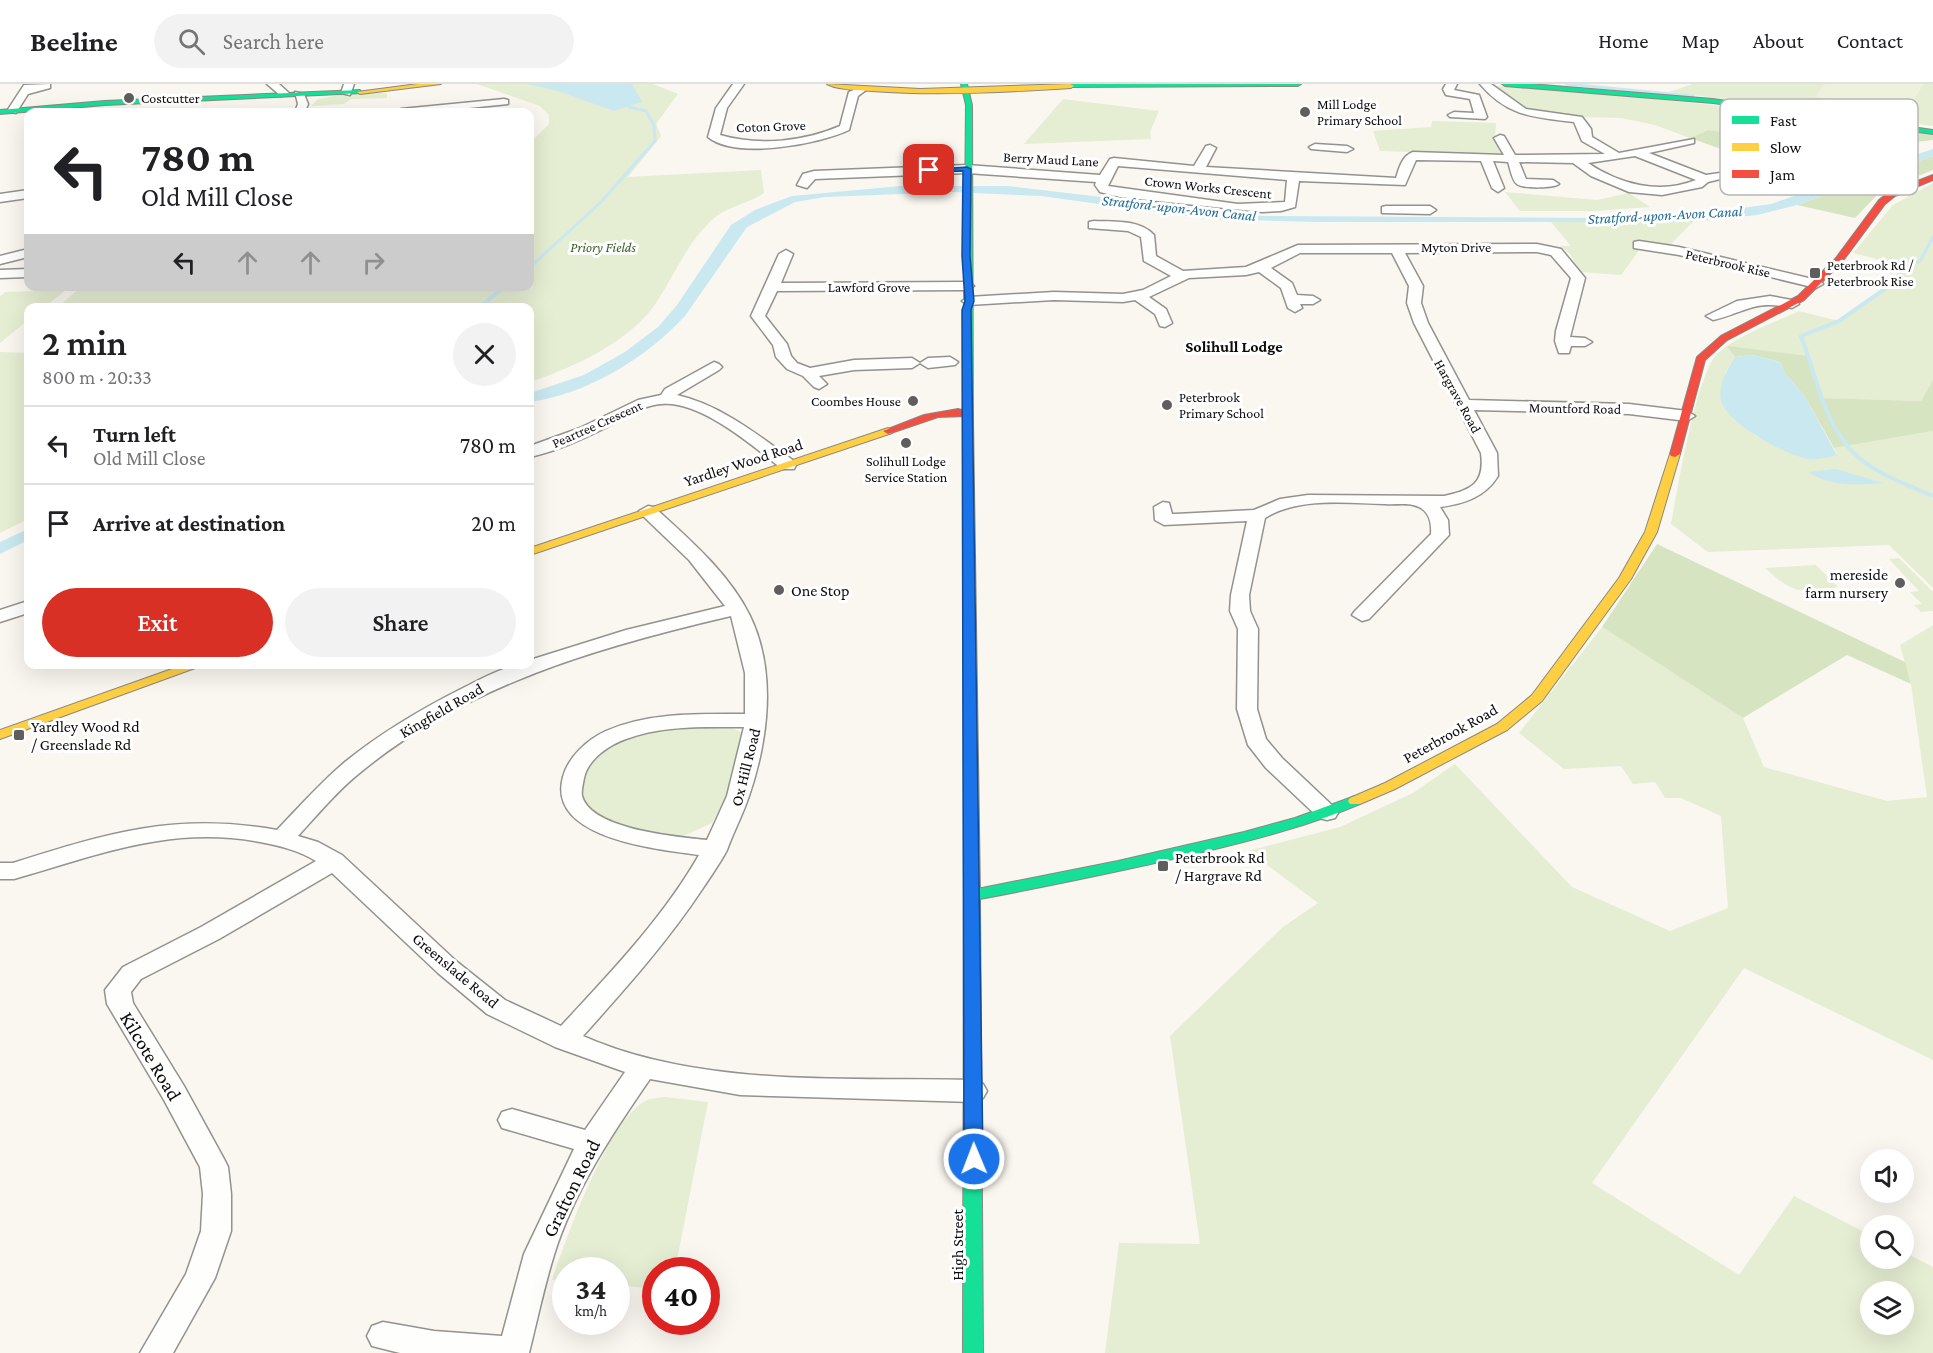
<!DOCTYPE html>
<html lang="en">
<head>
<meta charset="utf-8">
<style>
  body { margin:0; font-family:"Crimson Pro",serif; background:#f2f2f2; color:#202124; height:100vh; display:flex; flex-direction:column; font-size:22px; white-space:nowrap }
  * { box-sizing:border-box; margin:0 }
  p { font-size:20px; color:#757577 }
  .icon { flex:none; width:33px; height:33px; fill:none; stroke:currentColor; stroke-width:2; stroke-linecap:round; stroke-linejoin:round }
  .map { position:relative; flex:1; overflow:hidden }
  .panel { position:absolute; left:24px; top:219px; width:510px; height:366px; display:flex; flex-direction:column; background:#fff; border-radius:12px; box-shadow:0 6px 24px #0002 }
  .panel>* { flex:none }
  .banner { position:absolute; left:24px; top:24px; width:510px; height:183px; border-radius:12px; box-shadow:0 6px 24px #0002; background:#fff; color:#202124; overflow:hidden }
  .buttons { position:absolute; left:1860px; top:1065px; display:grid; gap:12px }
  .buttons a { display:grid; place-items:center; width:54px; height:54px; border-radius:50%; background:#fff; box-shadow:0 6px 24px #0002; font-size:30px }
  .speed { position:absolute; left:552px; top:1173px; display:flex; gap:12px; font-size:30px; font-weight:700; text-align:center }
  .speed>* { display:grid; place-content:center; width:78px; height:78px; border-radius:50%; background:#fff; box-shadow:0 6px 24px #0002; line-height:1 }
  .speed small { font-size:15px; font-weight:400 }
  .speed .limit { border:9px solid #d22; background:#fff; color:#111 }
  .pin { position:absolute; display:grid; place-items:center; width:51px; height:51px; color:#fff; margin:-26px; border-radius:12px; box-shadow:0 3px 9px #0006 }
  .me { position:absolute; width:66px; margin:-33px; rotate:359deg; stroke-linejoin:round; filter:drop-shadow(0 0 4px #0008) }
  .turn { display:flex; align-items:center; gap:21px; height:126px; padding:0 18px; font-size:27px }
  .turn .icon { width:78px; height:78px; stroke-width:2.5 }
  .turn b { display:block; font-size:42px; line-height:51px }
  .lanes { display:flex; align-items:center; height:57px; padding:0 18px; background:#0003; justify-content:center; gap:30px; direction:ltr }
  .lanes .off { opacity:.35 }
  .round { display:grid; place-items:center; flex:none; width:63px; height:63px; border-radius:32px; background:#f2f2f2 }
  .overview { display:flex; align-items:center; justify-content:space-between; height:102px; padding:0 18px }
  h1 { font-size:36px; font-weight:600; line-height:45px }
  .cta { display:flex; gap:12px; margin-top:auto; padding:12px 18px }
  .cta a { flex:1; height:69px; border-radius:36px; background:#d93025; color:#fff; font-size:24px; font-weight:600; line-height:69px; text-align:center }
  .cta a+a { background:#f2f2f2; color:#202124 }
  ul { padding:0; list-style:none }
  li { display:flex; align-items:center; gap:18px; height:78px; padding:0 18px; border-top:2px solid #e0e0e0 }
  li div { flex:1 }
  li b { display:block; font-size:22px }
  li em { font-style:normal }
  header { display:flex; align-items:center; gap:36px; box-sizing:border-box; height:84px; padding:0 30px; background:#fff; border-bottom:2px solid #e0e0e0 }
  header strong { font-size:28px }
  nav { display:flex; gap:33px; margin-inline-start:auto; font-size:21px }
  .search { width:420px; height:54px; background:#f2f2f2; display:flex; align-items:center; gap:15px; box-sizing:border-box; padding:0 21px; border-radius:33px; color:#757577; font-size:22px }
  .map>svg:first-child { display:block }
</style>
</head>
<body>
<header>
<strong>Beeline</strong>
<div class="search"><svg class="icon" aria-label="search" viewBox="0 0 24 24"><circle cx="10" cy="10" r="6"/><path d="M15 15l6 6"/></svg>Search here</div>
<nav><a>Home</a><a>Map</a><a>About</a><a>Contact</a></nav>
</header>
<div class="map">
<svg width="1933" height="1269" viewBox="0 0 1933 1269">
  <rect width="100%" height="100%" fill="#faf7f0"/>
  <path fill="#e5edd2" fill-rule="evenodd" d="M477 0H653L678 10 656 40 661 52 628 93 761 86 764 109C748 120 727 122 712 136 687 159 674 192 656 219 630 258 572 284 530 298V224L58 223 82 202H530V59L549 40V31L540 22Z
    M1693 0H1933V42L1669 8Z
    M1497 2 1612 10 1794 30 1755 54 1708 46 1690 54 1655 41 1621 34 1581 33 1521 24Z
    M346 10 383 9 387 10V14L351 15 344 20 311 22 318 15Z
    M1063 15 1159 27 1150 48 1151 55 1024 60Z
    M1432 37 1496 39 1495 55 1502 71 1380 67 1373 47 1431 43Z
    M1933 99V296L1921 317 1821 314 1809 272 1728 263 1735 273 1725 289 1754 351 1787 367 1837 370 1834 364 1933 347V411L1929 412 1933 415V504L1889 461 1708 468 1671 440C1678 405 1696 290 1718 269 1737 251 1776 238 1799 227L1839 237 1890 202 1905 182 1853 169 1893 121Z
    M1505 108 1597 116 1629 109 1650 123 1594 127H1520Z
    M1551 138H1693L1669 162 1640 165 1621 191 1580 188 1570 170 1560 162H1571Z
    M66 206 45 223 28 224V236L0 259V212L6 208Z
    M0 268 28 269V435L0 449Z
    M1899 474 1933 508V527L1921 528 1914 521 1922 520 1910 508 1919 507 1889 475Z
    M1816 481 1838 503C1800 510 1794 510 1765 484Z
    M1933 541V976L1744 884 1592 1099 1739 1191 1794 1112 1870 1151V1174H1904V1168L1933 1183V1269H1105L1119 1159 1200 1160 1170 952 1283 843 1318 819 1248 767 1340 743 1413 709 1455 680 1572 803 1670 847 1728 824 1721 732 1681 714H1665L1655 698 1633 700 1621 682 1564 685 1519 649 1602 543 1743 634 1764 683 1887 717 1927 713 1911 600 1900 561ZM1870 1208H1904V1240H1870Z
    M724 641 746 650 735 696 712 739 679 754 620 744 599 735 584 721 578 702 582 688 604 665 636 650Z
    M665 1013 708 1018 675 1186H656L655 1205 617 1201 616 1186H566L565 1197 552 1196C565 1157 609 1033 647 1016 652 1014 660 1014 665 1013Z"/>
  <path fill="#d7e4c1" d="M1794 30 1933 50V56L1840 67 1861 81 1816 95 1794 91 1690 54 1708 46 1755 53Z
    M1933 72V86L1881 107 1855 134 1797 121Z
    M1727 262 1809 272 1822 314 1921 317 1933 296V347L1834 364 1805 313 1784 288 1780 278 1752 271 1735 273Z
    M1657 460 1905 578 1911 600 1847 571 1743 634 1602 543Z"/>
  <path fill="#eef1dc" d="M1825 0H1924L1907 27 1815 13Z"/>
  <path fill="#cae8f0" d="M528 0H632L642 18 614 27 558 7Z
    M1933 65V72L1797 121 1757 131 1693 138H1318L1208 135 1041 112 952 108 825 113 795 118 747 143 685 232C645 275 587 310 530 318V309L584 291 625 268 658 243 677 221 731 141 755 126 792 112 900 102H1008L1263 132 1599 134 1691 131 1771 120Z
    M1752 271 1780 278 1784 288 1805 313 1837 371C1829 373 1819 376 1810 375 1789 373 1725 339 1721 316 1718 300 1727 286 1735 273Z
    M1836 385 1883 399C1857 401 1830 403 1808 388Z"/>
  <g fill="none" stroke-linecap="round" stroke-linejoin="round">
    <path stroke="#cae8f0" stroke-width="3" d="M1566 0 1693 12
      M530 183 600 119 655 57 654 41 646 27 629 23
      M1890 201 1903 185 1920 177 1933 153"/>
    <path stroke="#cae8f0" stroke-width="4" d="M1892 200 1839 237 1801 252C1817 293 1824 343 1858 373 1879 391 1908 401 1933 412
      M479 224 505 202"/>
    <path fill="#cae8f0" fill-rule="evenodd" d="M28 445V456L0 470V458Z"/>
    <g stroke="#93928f" stroke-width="3">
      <path id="street" d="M50 0V4L28 10 16 29 7 27 24 1Z
        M267 0H279L290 10 281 12Z
        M344 0H354L350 11 341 9Z
        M733 0H744L727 24 720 51C759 62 803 58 840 42L849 8 861 3 866 6 858 12 849 46C819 60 736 76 708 53L716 24Z
        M1446 0H1457L1454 6 1479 11 1487 33 1485 35 1450 33 1448 31 1454 28 1474 29 1470 15 1446 11 1443 5Z
        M1480 0H1491L1526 25 1582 33 1591 45 1592 53 1619 69 1694 55V59L1649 69 1706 91 1727 88 1733 92 1708 98 1702 103 1662 111 1629 108 1591 92 1573 79 1519 78 1526 95 1553 96 1559 100C1555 104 1522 105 1517 100 1512 97 1510 83 1508 78L1493 77 1504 104 1498 108 1492 104 1481 77 1416 76 1405 101 1299 97 1295 123 1281 127 1262 128 1120 113 1100 108 1095 101 1096 98 967 89 815 95 807 104 797 101 803 90 814 87 967 81 1100 91 1110 75 1114 74 1194 82 1206 62 1210 61 1216 64 1206 83 1396 94C1399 84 1402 72 1413 68L1504 71 1494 54 1500 51 1504 52 1515 71 1605 70 1582 57 1574 38C1534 33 1508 33 1480 0ZM1635 72 1696 96C1659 111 1619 100 1588 79ZM1118 82 1287 96 1285 118 1238 120 1108 102Z
        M295 8 304 10 308 20 305 28H295L298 20Z
        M504 15 508 16V20L430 28H396L401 25Z
        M1315 60 1347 62 1353 65 1347 68 1311 65 1309 63Z
        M28 106V114L0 118V110Z
        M1386 122H1430L1436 126 1430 130 1382 129V123Z
        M1094 137C1113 138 1139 135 1154 151L1156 172 1183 187 1246 183 1298 161 1537 160 1561 165 1585 194 1570 253 1585 254 1592 258 1585 262H1571L1569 269H1559L1555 257 1556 247 1571 194 1551 171 1537 168 1405 169 1423 202 1421 219 1428 239 1469 316 1629 320 1687 327 1695 332 1687 337 1629 330 1474 326 1497 369 1498 392C1485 413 1464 420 1440 423L1448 436 1449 451 1369 535 1362 537 1352 531 1355 527 1431 450C1432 437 1428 424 1413 421 1405 419 1394 421 1385 420 1348 419 1298 413 1265 434L1249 511 1250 527 1258 545 1257 625 1266 655 1282 674 1335 724 1338 729 1335 734 1327 736 1319 734 1266 684 1248 661 1237 625 1238 545 1230 527 1231 511 1247 437 1164 441 1155 436 1154 423 1163 418 1169 419 1172 430H1176L1254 426 1280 415 1308 411 1444 412C1472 406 1485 399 1481 369L1414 239 1407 219 1409 202 1392 169H1300L1271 184 1292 199 1297 211 1313 212 1320 216 1313 220H1300L1302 224 1295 228 1288 224 1281 204 1259 188 1246 191 1189 194 1149 213 1166 225 1172 239 1165 243 1160 242 1155 230 1135 216 1123 218 1054 216 969 221 962 217 969 213 1054 208 1123 210 1143 206 1171 192 1144 177 1141 153 1128 147 1089 144V138Z
        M1639 157 1679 163 1821 197 1823 200 1816 204 1679 171 1634 164V158Z
        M28 165V173L0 180V172Z
        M786 166 793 170 781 199 967 198 974 202 967 206 777 207 765 232 787 260 791 272 797 279 810 284 854 276 912 274 920 279 912 284 854 286 819 292 827 300 819 305 814 303 803 292 787 285 776 273 773 261 751 232 779 170Z
        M28 185V193L0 194V186Z
        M1770 212 1797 217 1799 220 1792 224C1754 215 1747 228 1713 236L1706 232 1737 217Z
        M950 273 958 278 955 281 928 284 920 279 928 274Z
        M714 278 719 280 722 283 719 286 677 311C721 321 758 351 794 377L796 381 794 385H782C753 362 701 317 662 320 641 321 621 336 603 345 581 356 554 368 530 373V362L580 344 638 316 661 311 665 305Z
        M648 422 654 423C689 455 729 489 750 532 777 588 768 656 749 712 743 730 733 749 727 766 725 771 708 797 703 804 668 857 626 904 583 952 701 1004 847 993 973 996L983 1000 987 1007 983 1014 973 1018 740 1011 650 995C612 1050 574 1107 554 1171 544 1203 537 1237 529 1269H400L372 1262 367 1252 372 1242 383 1238 434 1247 502 1252 524 1170 574 1065 502 1044 498 1036 502 1028 512 1025 585 1046 625 988 555 963 487 930 438 889 332 789 219 855 141 895 131 908 133 919 184 1002 224 1075 228 1083 231 1110V1147L215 1194 173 1269H140L186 1190 201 1147 203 1110 200 1083 164 1016 107 920 105 906 123 883 201 843 316 777C298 766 280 762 260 758 169 741 99 771 14 795H0V779H13C108 749 176 728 277 746 299 723 320 699 345 678 382 648 423 624 465 603 485 593 508 580 530 580V576L626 546 725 522 689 476 642 431 639 427ZM731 532 745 589V630C699 630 649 628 606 647 588 655 568 673 563 693 546 755 658 765 699 771 663 834 611 888 561 942L505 916 456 877 342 771 318 758 298 752C318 730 338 706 362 687 469 600 598 563 731 532ZM744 643 727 712 707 756C679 753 591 746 582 712 581 708 583 699 584 694 588 675 609 661 626 655 663 641 705 643 744 643Z
        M28 517V529L0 538V526Z"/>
    </g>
    <g stroke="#8a8885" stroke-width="2">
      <path id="fast" d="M961 0H967L972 21 973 336 968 339 963 336 966 21Z
        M1071 0H1301L1298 2 1069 3Z
        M1502 0H1530L1713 15 1933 46V50L1713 19 1505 2Z
        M360 6 362 9 105 21 0 30V26L105 17Z
        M1355 712 1362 717 1360 720C1308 742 1253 756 1199 769 1126 786 1053 801 980 815L983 1269H963L964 811 967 807 1118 777 1244 748 1295 734Z"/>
    </g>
    <g stroke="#8a8885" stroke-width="2">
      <path id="slow" d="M418 0H441L360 10 357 8Z
        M827 0 920 5 1070 0 1074 2 1071 4C1005 8 938 12 872 7 858 6 838 6 827 0Z
        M968 333 973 336 980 811 977 815H967L964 811 963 336Z
        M888 344 893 347 892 349 530 471V464Z
        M1675 367 1680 370 1657 448 1631 495 1542 617 1507 646 1395 705 1360 720H1350L1348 717 1350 714 1385 699 1497 640 1532 611 1619 494 1645 448 1670 370Z
        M186 580H206L0 655V646Z"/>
    </g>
    <g stroke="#8a8885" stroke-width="2">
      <path id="jam" d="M1933 91V96L1895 112 1885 120 1842 178 1804 216 1727 256 1705 276 1680 370 1675 373 1671 372 1670 370 1697 273 1721 252 1798 212 1836 174 1879 116 1889 108Z
        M958 325 973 329 968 332 938 333 888 350 883 347 924 331Z"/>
    </g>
    <use href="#street" fill="#fefefd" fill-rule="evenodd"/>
    <use href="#fast" fill="#16e098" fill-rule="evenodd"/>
    <use href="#slow" fill="#ffcf43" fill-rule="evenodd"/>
    <use href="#jam" fill="#f24e42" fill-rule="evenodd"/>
  </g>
  <path fill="#1a73e8" stroke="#114b97" stroke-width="1.5" d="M967 83 971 85 970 172 974 217 971 226 983 1075 980 1080 974 1082 967 1080 964 1075 962 226 965 217 962 172 963 87 929 88 925 86Z"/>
  <g fill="#5f5e5c" stroke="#fff" stroke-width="2">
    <circle cx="129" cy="14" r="6"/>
    <circle cx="1305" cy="28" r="6"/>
    <rect x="1809" y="183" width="12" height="12" rx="3"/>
    <circle cx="913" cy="317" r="6"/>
    <circle cx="1167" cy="321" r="6"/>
    <circle cx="906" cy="359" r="6"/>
    <circle cx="1900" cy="499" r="6"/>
    <circle cx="779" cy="506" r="6"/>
    <rect x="13" y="645" width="12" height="12" rx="3"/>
    <rect x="1157" y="776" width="12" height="12" rx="3"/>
  </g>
  <g text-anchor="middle" stroke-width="6" stroke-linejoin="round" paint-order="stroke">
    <g font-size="14" fill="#0c0c0c" stroke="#fff" text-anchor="start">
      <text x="141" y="19">Costcutter</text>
      <text x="1317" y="25">Mill Lodge<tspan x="1317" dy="16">Primary School</tspan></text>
      <text x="1827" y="186">Peterbrook Rd /<tspan x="1827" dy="16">Peterbrook Rise</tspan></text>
      <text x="1179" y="318">Peterbrook<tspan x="1179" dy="16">Primary School</tspan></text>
      <text x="901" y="322" text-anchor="end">Coombes House</text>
      <text x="906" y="382" text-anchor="middle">Solihull Lodge<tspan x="906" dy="16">Service Station</tspan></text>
    </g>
    <g font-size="14" fill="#0c0c0c" stroke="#fff">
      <text transform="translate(771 42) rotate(-2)" y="5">Coton Grove</text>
      <text transform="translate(1051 75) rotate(3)" y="5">Berry Maud Lane</text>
      <text transform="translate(1208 103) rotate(6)" y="5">Crown Works Crescent</text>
      <text x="1456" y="168">Myton Drive</text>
      <text transform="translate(1728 179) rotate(13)" y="5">Peterbrook Rise</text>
      <text x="869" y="208">Lawford Grove</text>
      <text transform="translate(1458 312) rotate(61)" y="5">Hargrave Road</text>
      <text transform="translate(1575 324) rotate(1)" y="5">Mountford Road</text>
      <text transform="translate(597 340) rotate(-24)" y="5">Peartree Crescent</text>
    </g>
    <g font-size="14" font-style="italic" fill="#355d23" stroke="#fff">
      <text x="603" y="168">Priory Fields</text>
    </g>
    <g font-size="15" font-style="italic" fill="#216d92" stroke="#fff">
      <text transform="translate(1179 124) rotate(6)" y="5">Stratford-upon-Avon Canal</text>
      <text transform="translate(1665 131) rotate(-3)" y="5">Stratford-upon-Avon Canal</text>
    </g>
    <g font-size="16" font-weight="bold" fill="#0c0c0c" stroke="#fff">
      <text x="1234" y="268">Solihull Lodge</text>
    </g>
    <g font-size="16" fill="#0c0c0c" stroke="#fff">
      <text transform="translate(743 378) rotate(-18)" y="6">Yardley Wood Road</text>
      <text transform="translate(441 626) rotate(-30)" y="6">Kingfield Road</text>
      <text transform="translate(1450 649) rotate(-29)" y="6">Peterbrook Road</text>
      <text transform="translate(745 683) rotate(-76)" y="6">Ox Hill Road</text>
      <text transform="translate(456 886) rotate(40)" y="6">Greenslade Road</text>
      <text transform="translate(957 1161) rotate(-90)" y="6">High Street</text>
    </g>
    <g font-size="16" fill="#0c0c0c" stroke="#fff" text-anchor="start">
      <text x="1888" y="496" text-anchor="end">mereside<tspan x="1888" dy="18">farm nursery</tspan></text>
      <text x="791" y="512">One Stop</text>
      <text x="31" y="648">Yardley Wood Rd<tspan x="31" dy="18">/ Greenslade Rd</tspan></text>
      <text x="1175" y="779">Peterbrook Rd<tspan x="1175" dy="18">/ Hargrave Rd</tspan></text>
    </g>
    <g font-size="20" fill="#0c0c0c" stroke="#fff">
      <text transform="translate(151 972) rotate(59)" y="7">Kilcote Road</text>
      <text transform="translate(571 1104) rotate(-64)" y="7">Grafton Road</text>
    </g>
  </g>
  <rect x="1720" y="15" width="198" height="96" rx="9" fill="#fff" stroke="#b6b6b6" stroke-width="1.5"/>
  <rect x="1732" y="32" width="27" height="8" fill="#16e098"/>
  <rect x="1732" y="59" width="27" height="8" fill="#ffcf43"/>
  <rect x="1732" y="86" width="27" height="8" fill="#f24e42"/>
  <g font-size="16" fill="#0c0c0c">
    <text x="1770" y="42">Fast</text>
    <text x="1770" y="69">Slow</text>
    <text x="1770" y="96">Jam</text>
  </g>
</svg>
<div class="buttons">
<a><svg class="icon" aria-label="sound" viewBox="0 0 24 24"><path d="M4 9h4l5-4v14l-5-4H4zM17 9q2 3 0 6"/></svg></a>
<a><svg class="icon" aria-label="search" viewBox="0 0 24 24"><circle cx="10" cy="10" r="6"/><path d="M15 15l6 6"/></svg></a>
<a><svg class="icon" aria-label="layers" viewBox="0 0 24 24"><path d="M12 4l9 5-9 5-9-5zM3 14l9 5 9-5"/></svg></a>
</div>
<div class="speed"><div>34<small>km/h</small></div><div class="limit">40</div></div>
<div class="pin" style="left:929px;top:86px;background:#d93025"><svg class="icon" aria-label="arrive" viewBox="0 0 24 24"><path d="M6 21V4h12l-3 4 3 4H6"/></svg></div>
<svg class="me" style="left:974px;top:1075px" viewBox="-20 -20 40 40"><circle r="17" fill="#1a73e8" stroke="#fff" stroke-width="3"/><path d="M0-11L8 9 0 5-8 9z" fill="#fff"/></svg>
<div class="banner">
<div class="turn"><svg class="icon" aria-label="left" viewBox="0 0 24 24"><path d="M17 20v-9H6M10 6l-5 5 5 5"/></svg><div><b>780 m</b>Old Mill Close</div></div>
<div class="lanes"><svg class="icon" aria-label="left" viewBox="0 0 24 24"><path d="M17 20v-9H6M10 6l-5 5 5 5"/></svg><svg class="icon off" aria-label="ahead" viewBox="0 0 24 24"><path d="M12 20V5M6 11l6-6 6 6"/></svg><svg class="icon off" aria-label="ahead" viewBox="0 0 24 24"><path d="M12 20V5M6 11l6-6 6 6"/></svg><svg class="icon off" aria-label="right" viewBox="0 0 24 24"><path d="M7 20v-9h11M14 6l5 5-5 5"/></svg></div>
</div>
<section class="panel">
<div class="overview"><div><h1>2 min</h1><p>800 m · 20:33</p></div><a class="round"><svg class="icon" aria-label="close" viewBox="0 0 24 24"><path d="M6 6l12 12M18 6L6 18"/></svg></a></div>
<ul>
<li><svg class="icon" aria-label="left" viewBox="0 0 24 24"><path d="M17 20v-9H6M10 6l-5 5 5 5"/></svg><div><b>Turn left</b><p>Old Mill Close</p></div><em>780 m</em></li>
<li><svg class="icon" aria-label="arrive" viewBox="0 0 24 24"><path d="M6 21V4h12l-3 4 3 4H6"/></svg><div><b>Arrive at destination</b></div><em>20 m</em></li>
</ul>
<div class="cta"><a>Exit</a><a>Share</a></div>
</section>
</div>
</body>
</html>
